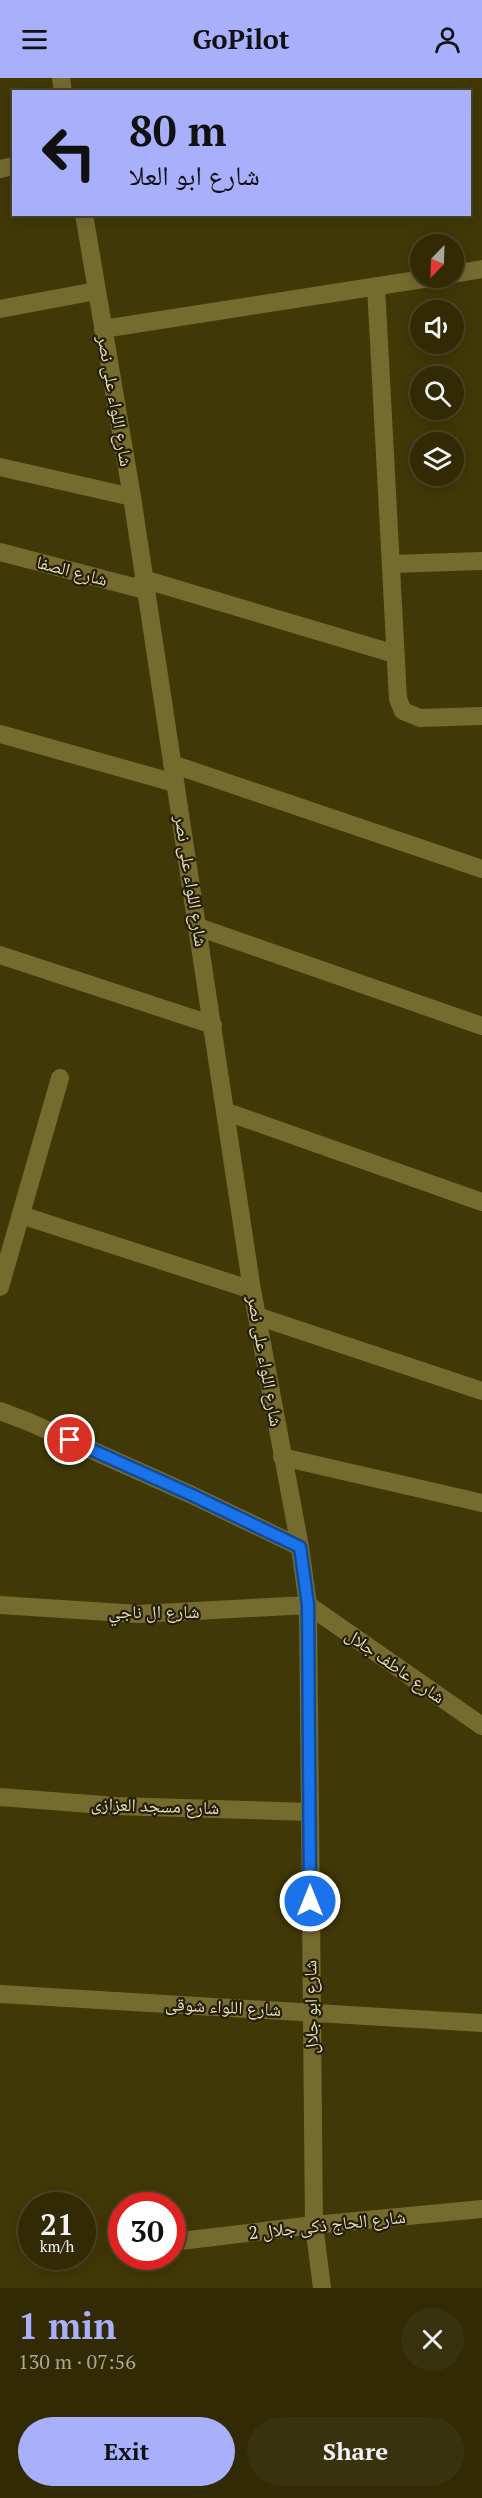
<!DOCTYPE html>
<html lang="en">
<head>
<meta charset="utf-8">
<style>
  body { margin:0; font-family:"PT Serif","Noto Naskh Arabic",serif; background:#39320f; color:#f1f3f6; height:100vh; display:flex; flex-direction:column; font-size:22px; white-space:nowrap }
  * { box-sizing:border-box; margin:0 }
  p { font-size:20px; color:#a8a79a }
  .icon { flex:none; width:33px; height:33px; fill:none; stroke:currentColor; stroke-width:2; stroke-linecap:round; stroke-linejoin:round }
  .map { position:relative; height:2210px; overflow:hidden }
  .panel { display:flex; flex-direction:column; background:#312a05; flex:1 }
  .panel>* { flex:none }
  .top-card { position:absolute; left:12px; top:12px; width:459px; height:126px; border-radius:0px; box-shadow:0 3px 15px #0003,0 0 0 2px #4c4627; background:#a8b0fc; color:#111; overflow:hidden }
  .needle { width:39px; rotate:203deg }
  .tools { position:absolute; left:410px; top:156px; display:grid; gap:12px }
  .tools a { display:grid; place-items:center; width:54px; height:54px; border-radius:50%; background:#312a05; box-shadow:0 3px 15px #0003,0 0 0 2px #4c4627; font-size:30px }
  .speed { position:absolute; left:18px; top:2114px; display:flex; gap:12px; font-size:30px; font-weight:700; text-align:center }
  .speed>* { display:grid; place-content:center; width:78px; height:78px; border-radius:50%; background:#312a05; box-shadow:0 3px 15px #0003,0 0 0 2px #4c4627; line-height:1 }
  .speed small { font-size:15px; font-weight:400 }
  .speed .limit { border:9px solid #d22; background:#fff; color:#111 }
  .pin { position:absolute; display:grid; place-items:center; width:51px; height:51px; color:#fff; margin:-26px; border:3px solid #fff; border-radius:50%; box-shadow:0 2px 6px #0007 }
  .me { position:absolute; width:66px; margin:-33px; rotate:0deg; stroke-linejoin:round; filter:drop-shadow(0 0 4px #0008) }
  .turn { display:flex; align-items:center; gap:21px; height:126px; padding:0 18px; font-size:27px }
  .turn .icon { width:78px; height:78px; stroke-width:2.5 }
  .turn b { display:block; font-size:42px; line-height:51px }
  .round { display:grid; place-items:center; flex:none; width:63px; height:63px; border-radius:32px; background:#39320f }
  .head { display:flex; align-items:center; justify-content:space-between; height:102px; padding:0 18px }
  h1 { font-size:36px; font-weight:700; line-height:45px; color:#a8b0fc }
  .primary-button { display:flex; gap:12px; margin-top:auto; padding:12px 18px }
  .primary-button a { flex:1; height:69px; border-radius:36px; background:#a8b0fc; color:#111; font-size:24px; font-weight:700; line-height:69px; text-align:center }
  .primary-button a+a { background:#39320f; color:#f1f3f6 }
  header { display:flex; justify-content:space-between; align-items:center; height:78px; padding:0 18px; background:#a8b0fc; color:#111; font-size:27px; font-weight:700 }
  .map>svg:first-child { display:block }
</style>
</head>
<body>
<header><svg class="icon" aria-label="menu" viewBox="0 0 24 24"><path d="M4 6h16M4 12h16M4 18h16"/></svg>GoPilot<svg class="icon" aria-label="person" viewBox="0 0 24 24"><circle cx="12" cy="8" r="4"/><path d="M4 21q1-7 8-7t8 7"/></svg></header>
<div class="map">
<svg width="482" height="2210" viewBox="0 0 482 2210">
  <rect width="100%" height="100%" fill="#413807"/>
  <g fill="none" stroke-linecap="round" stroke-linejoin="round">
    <path stroke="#766b2f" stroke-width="18" d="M61 0 63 14
      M0 91 14 88
      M84 136 132 419 252 1212 300 1469 308 1527 314 2147 322 2210
      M453 196 482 191
      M376 208 398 621 403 633 420 640 482 638
      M0 231 96 213
      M103 251 430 200
      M0 389 132 419
      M0 474 145 512
      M391 486 482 483
      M143 501 395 576
      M0 656 175 705
      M172 686 482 791
      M198 849 482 948
      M0 877 213 947
      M227 1034 482 1124
      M21 1137 252 1212
      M0 1209 60 1000
      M257 1238 482 1313
      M0 1333 29 1344 192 1417 300 1469
      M282 1379 482 1425
      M0 1527 139 1536 308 1527 482 1648
      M0 1719 116 1728 309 1734
      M0 1916 482 1945
      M172 2164 314 2147 482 2131"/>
  </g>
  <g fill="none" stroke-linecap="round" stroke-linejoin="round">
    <g stroke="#114b97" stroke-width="15">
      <path id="route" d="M70 1362 192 1417 300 1469 308 1527 310 1823"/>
    </g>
    <use href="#route" stroke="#1a73e8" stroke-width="10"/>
  </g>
  <g text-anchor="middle" stroke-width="4.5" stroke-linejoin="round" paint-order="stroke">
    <g font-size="18" fill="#e3ddbf" stroke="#241f06">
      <text transform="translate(115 323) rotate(80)" y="6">شارع اللواء على نصر</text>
      <text transform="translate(72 493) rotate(15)" y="6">شارع الصفا</text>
      <text transform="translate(191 803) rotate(81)" y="6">شارع اللواء على نصر</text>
      <text transform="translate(265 1283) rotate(80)" y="6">شارع اللواء على نصر</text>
      <text x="154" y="1540">شارع ال ناجي</text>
      <text transform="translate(395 1588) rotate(35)" y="6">شارع عاطف جلال</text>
      <text transform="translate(155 1728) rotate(2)" y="6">شارع مسجد العزازى</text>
      <text transform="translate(223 1929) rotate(3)" y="6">شارع اللواء شوقى</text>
      <text transform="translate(311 1929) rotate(-91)" y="6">شارع ابو جلال</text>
      <text transform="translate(327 2147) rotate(-6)" y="6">شارع الحاج ذكى جلال 2</text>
    </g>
  </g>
</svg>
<div class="tools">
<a><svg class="needle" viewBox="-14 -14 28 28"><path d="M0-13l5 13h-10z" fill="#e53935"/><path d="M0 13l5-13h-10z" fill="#a8a79a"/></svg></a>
<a><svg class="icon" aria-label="sound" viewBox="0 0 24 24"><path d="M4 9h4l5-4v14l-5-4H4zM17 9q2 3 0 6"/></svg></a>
<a><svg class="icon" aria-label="search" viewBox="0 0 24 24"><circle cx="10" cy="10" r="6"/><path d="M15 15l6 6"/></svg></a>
<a><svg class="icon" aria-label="layers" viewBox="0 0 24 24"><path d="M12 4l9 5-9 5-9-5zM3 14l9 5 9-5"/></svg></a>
</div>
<div class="speed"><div>21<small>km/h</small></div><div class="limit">30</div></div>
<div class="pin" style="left:70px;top:1362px;background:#d93025"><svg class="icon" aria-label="arrive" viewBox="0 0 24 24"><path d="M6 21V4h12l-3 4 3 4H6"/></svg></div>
<svg class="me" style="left:310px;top:1823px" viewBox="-20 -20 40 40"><circle r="17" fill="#1a73e8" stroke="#fff" stroke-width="3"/><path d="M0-11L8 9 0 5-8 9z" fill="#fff"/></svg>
<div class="top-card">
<div class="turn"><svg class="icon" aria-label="left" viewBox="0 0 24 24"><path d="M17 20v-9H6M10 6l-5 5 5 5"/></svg><div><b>80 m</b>شارع ابو العلا</div></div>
</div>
</div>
<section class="panel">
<div class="head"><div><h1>1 min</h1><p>130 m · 07:56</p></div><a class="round"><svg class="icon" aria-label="close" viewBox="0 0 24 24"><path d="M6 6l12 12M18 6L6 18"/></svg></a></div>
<div class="primary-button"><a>Exit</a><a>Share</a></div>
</section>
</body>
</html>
